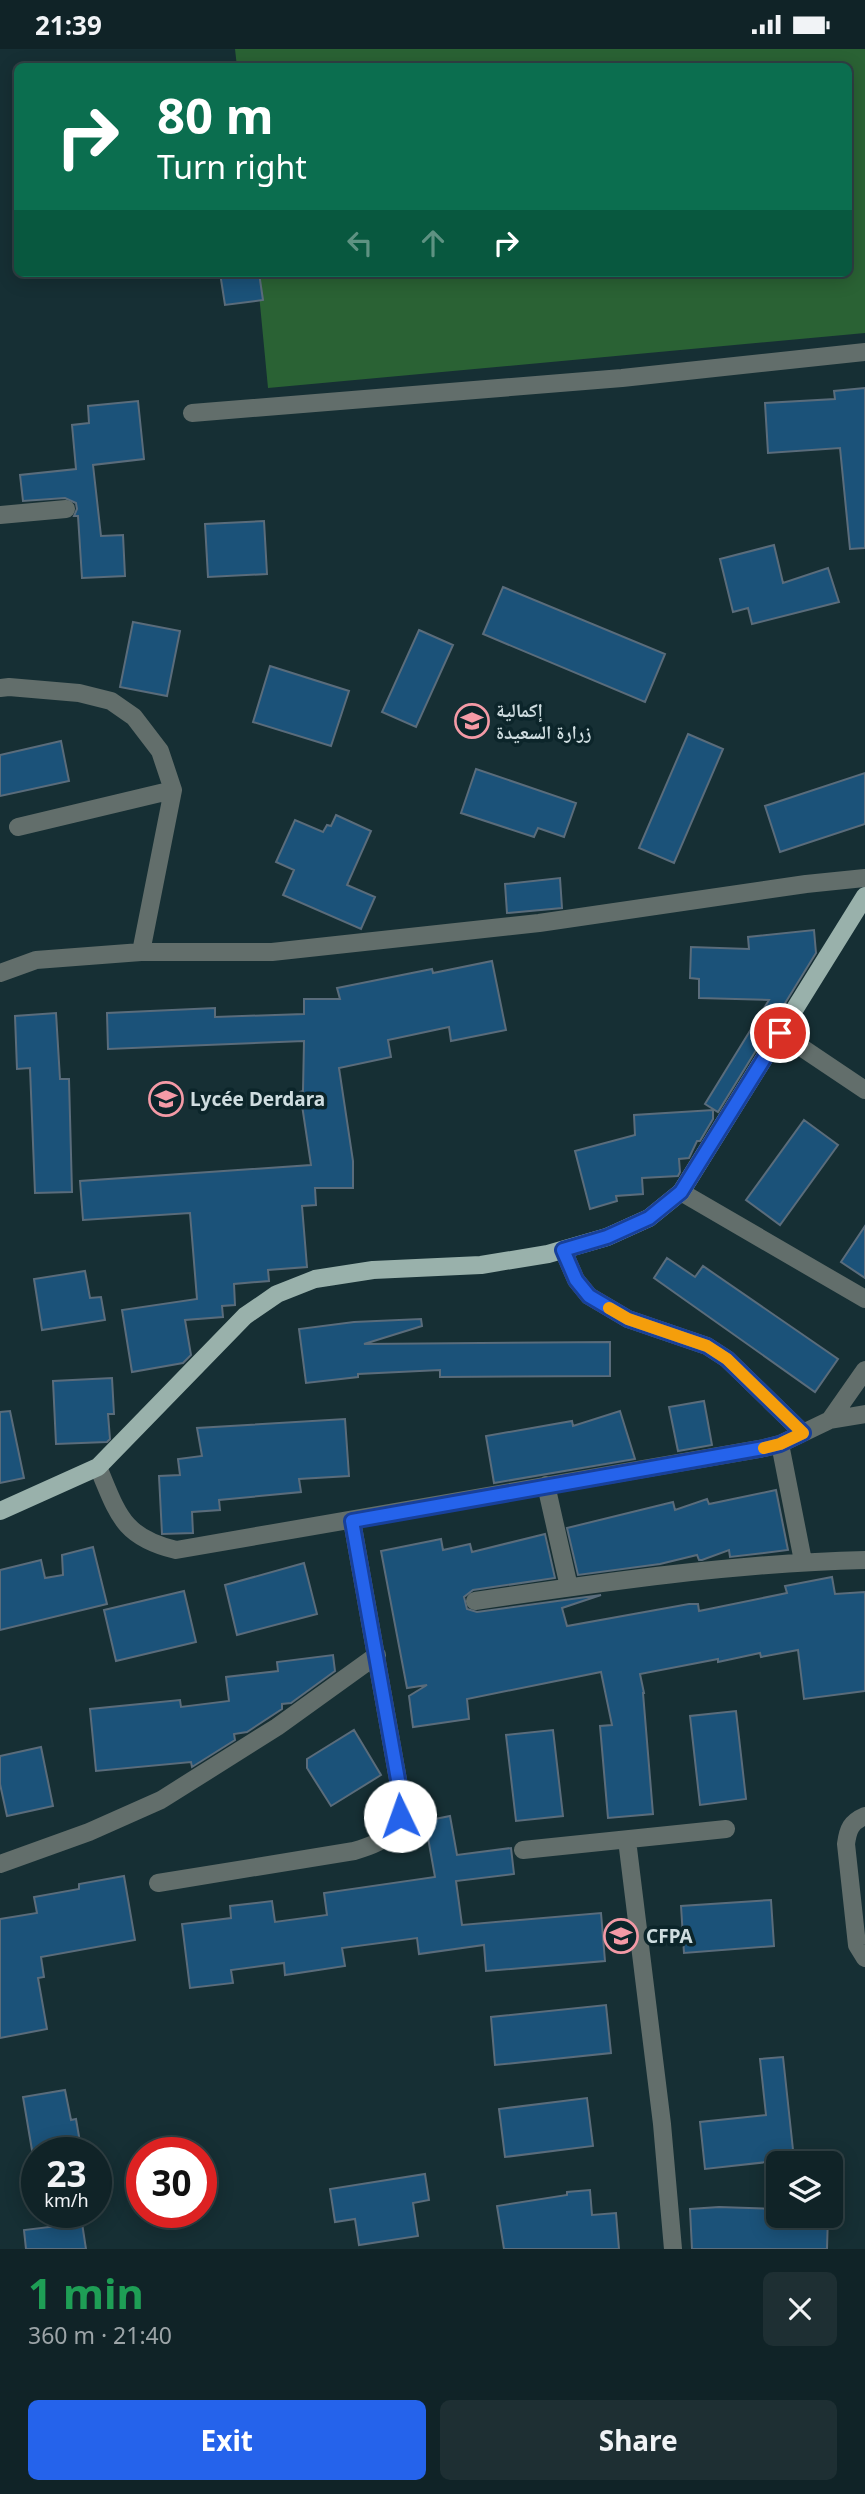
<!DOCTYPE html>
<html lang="en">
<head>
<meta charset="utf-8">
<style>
  body { margin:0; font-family:"Noto Sans","Noto Naskh Arabic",sans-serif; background:#1e2f33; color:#f1f3f6; height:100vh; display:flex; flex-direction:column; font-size:26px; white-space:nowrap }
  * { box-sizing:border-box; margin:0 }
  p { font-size:23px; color:#9ca4a7 }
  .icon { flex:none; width:38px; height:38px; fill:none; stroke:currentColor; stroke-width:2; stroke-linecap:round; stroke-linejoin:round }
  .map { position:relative; height:2200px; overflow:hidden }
  .drawer { display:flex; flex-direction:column; background:#102327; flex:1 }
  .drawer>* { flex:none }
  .banner { position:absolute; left:14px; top:14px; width:838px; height:214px; border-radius:10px; box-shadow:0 4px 18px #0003,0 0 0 2px #304044; background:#0b6e4f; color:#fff; overflow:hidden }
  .fabs { position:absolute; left:766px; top:2102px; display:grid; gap:14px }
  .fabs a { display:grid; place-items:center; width:77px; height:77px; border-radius:10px; background:#102327; box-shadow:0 4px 18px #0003,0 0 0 2px #304044; font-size:35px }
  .speed { position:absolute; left:21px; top:2088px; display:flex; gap:14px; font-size:35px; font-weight:700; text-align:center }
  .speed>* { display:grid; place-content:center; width:91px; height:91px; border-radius:50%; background:#102327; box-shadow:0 4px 18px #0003,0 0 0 2px #304044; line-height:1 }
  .speed small { font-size:18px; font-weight:400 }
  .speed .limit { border:10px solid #d22; background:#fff; color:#111 }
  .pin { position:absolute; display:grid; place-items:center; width:60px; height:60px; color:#fff; margin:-30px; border:4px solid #fff; border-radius:50%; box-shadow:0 2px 7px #0007 }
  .me { position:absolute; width:77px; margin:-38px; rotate:357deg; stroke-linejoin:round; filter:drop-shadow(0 0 5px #0008) }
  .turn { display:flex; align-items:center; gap:24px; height:147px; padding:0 28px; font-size:32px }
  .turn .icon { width:91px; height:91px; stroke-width:2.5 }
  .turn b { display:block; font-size:49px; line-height:60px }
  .lanes { display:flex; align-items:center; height:66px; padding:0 28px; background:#0003; justify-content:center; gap:35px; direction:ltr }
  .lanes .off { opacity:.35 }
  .round { display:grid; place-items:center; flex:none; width:74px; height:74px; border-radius:10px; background:#1e2f33 }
  .overview { display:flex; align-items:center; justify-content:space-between; height:119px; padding:0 28px }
  h1 { font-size:42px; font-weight:700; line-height:52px; color:#1e9e55 }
  .action { display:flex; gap:14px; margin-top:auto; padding:14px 28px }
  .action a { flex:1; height:80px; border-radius:10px; background:#2563eb; color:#fff; font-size:28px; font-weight:700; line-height:80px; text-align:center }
  .action a+a { background:#1e2f33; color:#f1f3f6 }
  .status { display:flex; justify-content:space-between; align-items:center; height:49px; padding:0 35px; background:#102327; direction:ltr }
  .status svg { height:19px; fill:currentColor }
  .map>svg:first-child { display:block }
</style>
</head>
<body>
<div class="status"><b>21:39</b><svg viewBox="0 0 49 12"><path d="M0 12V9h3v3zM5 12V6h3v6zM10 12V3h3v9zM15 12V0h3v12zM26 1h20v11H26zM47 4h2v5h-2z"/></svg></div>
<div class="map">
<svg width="865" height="2200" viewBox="0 0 865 2200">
  <rect width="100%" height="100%" fill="#162f34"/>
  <path fill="#2a6234" d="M235 0H865V284L268 339 257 224H849V18H237Z"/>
  <path fill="#1b5279" stroke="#5a6c7b" stroke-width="2" d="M220 224H259L263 251 225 256Z
    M865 339V499L850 500 840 399 768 404 765 354 835 350 834 342Z
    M138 352 144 410 93 416 101 487 123 486 125 527 82 529 78 467H74L77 460 76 454 65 449 23 452 20 426 76 420 72 376 89 374 88 357Z
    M264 472 267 525 208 528 205 475Z
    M774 496 783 534 828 519 839 553 752 575 748 559 733 563 720 510Z
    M503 538 665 605 645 653 483 585Z
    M133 573 180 582 167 647 120 638Z
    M419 581 453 596 416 678 382 663Z
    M270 617 349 642 331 697 253 673Z
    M688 685 723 700 674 814 639 799Z
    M61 692 69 732 0 747V706Z
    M476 720 576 754 564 788 538 779 534 788 461 764Z
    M865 724V775L780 803 765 757Z
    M336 766 371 782 347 836 375 848 361 880 283 846 294 821 276 813 295 771 323 783 327 776 331 777Z
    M560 829 562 859 507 864 505 835Z
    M814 881 816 904 718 1063 705 1055 769 951 699 949V930L690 929 691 898 749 900 748 888Z
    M492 912 506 981 451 992 449 978 388 991 391 1008 339 1019 353 1112V1139H315L316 1156 302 1157 307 1218 268 1221 269 1232 234 1235 235 1256 222 1257 223 1268 185 1271 191 1306 183 1314 132 1323 122 1261 197 1250 190 1164 83 1171 80 1132 311 1116 300 1043 303 1042 304 992 108 1000 107 964 215 959V968L304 965V950H340L337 939 432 920 433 924Z
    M56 964 60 1030H69L72 1143 35 1144 30 1019 17 1020 15 967Z
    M713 1061V1070L700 1092H697L689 1109 679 1110 680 1123 678 1127 642 1129 643 1145 616 1147 617 1152 590 1160 575 1102 635 1086 634 1066Z
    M804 1071 838 1096 780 1176 746 1151Z
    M865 1177V1229L841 1213Z
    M667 1209 695 1228 703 1217 838 1310 815 1343 654 1229Z
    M85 1222 90 1249 101 1248 105 1271 42 1281 34 1230Z
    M421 1270 422 1277 364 1295 610 1293V1327L440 1328V1321L358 1325V1328L306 1334 299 1280 354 1273Z
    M112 1329 114 1365H108L110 1390 107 1393 56 1395 53 1332Z
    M704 1352 712 1396 678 1402 669 1358Z
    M10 1362 24 1429 0 1434V1363Z
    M620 1362 635 1410 494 1434 486 1387 572 1372 573 1377Z
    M345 1370 349 1427 299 1430 301 1443 219 1451 220 1461 192 1463 193 1484 162 1485 159 1427 180 1426 178 1410 202 1407 197 1379Z
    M776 1441 788 1501 730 1508 729 1501 702 1511H699L697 1506 660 1515 578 1526 567 1479 673 1453 675 1461 707 1450 709 1455Z
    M545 1485 555 1529 473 1541 464 1548 467 1560 477 1563 601 1546 562 1559 567 1577 689 1555H698L699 1562 787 1544 785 1537 832 1528 835 1545 865 1543V1642L804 1650 798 1601 761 1608 760 1604 718 1613V1610L640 1625 644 1644H643L653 1765 608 1769 600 1677 612 1676 601 1623 467 1650 469 1670 413 1678 409 1647 427 1636 407 1639 381 1502 441 1490 443 1501 470 1495 472 1503Z
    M93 1498 107 1555 0 1581V1521L41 1511 45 1529 63 1526 62 1506Z
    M304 1514 317 1565 237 1586 225 1536Z
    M184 1542 196 1593 116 1612 104 1561Z
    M333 1606 335 1622 291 1654 282 1655V1660L247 1683 234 1685 235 1691 192 1718 191 1713 96 1722 90 1660 180 1651 181 1658 229 1652 226 1628 278 1622 277 1613Z
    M736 1662 746 1750 700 1756 690 1667Z
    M354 1681 381 1726 331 1757 307 1719V1710Z
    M553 1681 563 1767 516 1772 506 1686Z
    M41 1698 53 1757 7 1767 0 1735V1707Z
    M450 1767 457 1806 511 1799 514 1825 456 1832 462 1876 601 1864 605 1912 486 1922 484 1896 419 1905 417 1889 342 1899 345 1917 285 1926 284 1914 231 1921 233 1934 190 1939 182 1875 231 1869 230 1857 272 1852 275 1873 327 1866 324 1844 435 1828 425 1772Z
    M124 1827 135 1891 41 1908 44 1928 38 1929 47 1980 0 1989V1870L37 1864 34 1848 79 1840V1835Z
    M771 1851 774 1897 684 1904 681 1857Z
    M606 1956 611 2004 495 2016 491 1968Z
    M783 2008 794 2110 705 2120 700 2073 766 2066 760 2010Z
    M65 2041 71 2071 76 2070 81 2099 53 2104H37V2106L33 2107 23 2048Z
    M587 2049 593 2097 505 2108 499 2060Z
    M425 2125 429 2151 413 2154 418 2187 359 2196 355 2170 335 2173 330 2140Z
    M590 2141 592 2166 616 2164 619 2200H504L497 2157 567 2146V2143Z
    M719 2158 779 2160V2166H828L827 2200H692L690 2160Z
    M82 2174 86 2200H26L24 2181Z"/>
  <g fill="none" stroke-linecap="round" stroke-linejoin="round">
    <path stroke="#626e6b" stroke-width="18" d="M192 364 622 329 865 303
      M0 466 66 460
      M0 639 9 638 79 644 111 652 134 668 160 702 173 741 141 903
      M18 778 173 741
      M0 924 36 911 141 903H272L539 874 806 835 865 829
      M780 984 865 1041
      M681 1143 865 1250
      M563 1201 576 1231 589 1247 628 1270 707 1297 727 1310 803 1384
      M830 1371 865 1321
      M780 1395 803 1512
      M98 1418C118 1465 122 1488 176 1501L764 1399 780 1395 830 1371 865 1365
      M546 1436 569 1538
      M475 1552C604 1533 735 1514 865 1511
      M865 1767C851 1773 848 1780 846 1795L857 1896 865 1909
      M627 1791 662 2075 673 2200
      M523 1801 726 1780
      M0 1815 89 1783 161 1751 277 1678 377 1606
      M158 1834 354 1802C392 1791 400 1781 400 1742L352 1472"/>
    <path stroke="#99b1ab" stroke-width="18" d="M0 1462 98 1418 245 1267 277 1245 315 1230 373 1221 481 1216 548 1205 607 1188 649 1169 681 1143 865 847"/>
  </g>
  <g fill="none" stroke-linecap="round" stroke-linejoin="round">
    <g stroke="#184099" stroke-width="18">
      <path id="route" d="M400 1767V1742L352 1472 764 1399 780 1395 803 1384 727 1310 707 1297 628 1270 589 1247 576 1231 563 1201 607 1188 649 1169 681 1143 780 984"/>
    </g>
    <use href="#route" stroke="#2563eb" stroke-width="12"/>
    <path stroke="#f59e0b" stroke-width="12" d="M609 1259 628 1270 707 1297 727 1310 803 1384 780 1395 764 1399"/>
  </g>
  <defs>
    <g id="school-ring" transform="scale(1.75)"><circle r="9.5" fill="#0c252a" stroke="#f49aa6" stroke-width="1.5"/><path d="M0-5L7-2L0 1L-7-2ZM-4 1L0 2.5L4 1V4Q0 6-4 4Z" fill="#f49aa6"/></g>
    <g id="university-ring" transform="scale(1.75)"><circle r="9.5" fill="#0c252a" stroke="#f49aa6" stroke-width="1.5"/><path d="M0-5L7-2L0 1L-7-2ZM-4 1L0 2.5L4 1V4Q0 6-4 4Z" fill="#f49aa6"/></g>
  </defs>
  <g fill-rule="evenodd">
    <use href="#school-ring" x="472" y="672"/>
    <use href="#school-ring" x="166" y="1050"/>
    <use href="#university-ring" x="621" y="1887"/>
  </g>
  <g text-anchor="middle" stroke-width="7" stroke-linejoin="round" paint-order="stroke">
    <g font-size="19" font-weight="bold" fill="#cfdde0" stroke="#0c252a" text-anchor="start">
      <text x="496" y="668">إكمالية<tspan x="496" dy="22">زرارة السعيدة</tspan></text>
      <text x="190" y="1057">Lycée Derdara</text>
      <text x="646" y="1894">CFPA</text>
    </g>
  </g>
</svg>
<div class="fabs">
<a><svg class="icon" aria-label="layers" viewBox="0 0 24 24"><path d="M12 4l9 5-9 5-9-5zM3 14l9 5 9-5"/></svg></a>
</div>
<div class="speed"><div>23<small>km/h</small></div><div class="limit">30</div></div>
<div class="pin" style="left:780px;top:984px;background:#d93025"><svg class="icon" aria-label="arrive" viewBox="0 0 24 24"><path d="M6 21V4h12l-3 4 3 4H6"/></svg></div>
<svg class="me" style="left:400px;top:1767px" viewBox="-20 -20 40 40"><circle r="19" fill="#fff"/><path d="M0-13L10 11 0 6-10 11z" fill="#2563eb"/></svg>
<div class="banner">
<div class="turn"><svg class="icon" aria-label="right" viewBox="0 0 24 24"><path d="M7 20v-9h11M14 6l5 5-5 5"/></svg><div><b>80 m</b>Turn right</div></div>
<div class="lanes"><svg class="icon off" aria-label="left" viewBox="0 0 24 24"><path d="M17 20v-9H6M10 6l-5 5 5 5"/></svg><svg class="icon off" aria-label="ahead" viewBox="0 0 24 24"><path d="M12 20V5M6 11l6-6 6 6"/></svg><svg class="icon" aria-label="right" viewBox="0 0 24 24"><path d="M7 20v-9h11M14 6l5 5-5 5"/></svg></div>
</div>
</div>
<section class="drawer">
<div class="overview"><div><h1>1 min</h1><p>360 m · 21:40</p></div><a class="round"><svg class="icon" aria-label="close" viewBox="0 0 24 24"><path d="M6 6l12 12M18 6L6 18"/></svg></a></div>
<div class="action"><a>Exit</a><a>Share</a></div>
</section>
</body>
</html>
